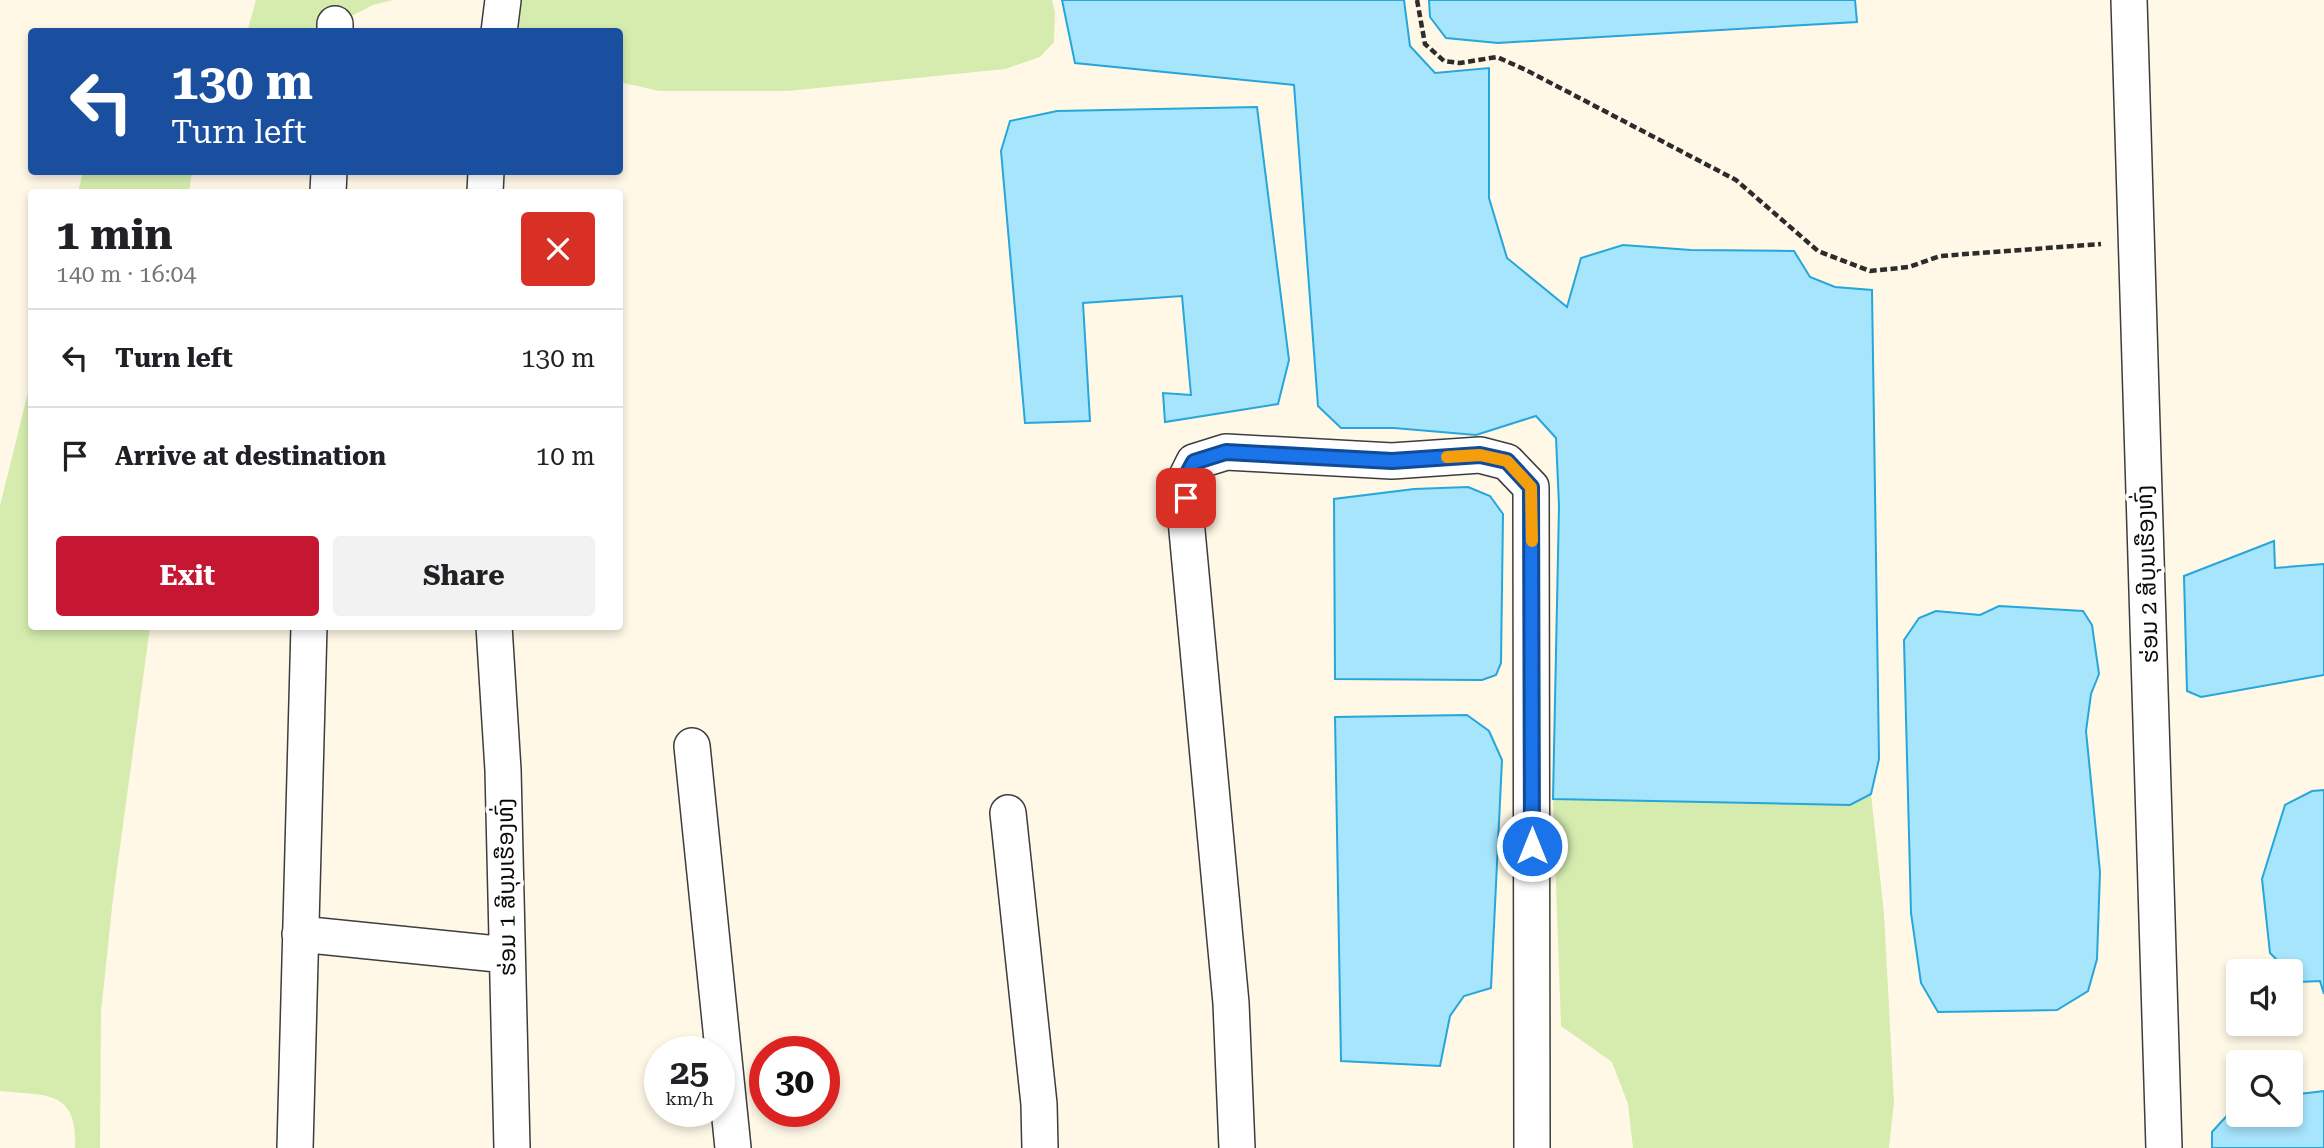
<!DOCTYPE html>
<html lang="en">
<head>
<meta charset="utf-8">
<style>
  body { margin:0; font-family:"Roboto Serif","Noto Sans Lao",serif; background:#f2f2f2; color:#202124; height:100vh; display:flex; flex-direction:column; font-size:26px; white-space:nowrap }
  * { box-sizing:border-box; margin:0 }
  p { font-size:23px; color:#757577 }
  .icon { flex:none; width:38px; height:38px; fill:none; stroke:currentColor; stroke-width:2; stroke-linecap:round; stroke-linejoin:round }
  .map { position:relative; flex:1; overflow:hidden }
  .details { position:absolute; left:28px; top:189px; width:595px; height:441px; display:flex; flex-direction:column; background:#fff; border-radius:7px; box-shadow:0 4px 10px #0003 }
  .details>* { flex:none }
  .hud { position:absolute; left:28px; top:28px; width:595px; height:147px; border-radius:7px; box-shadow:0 4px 10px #0003; background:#1a4fa0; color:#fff; overflow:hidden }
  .fabs { position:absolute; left:2226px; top:959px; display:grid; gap:14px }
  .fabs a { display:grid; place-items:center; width:77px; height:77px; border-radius:7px; background:#fff; box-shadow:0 4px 10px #0003; font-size:35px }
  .speed { position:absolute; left:644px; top:1036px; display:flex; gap:14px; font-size:35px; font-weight:700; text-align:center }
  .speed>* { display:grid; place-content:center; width:91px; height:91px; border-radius:50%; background:#fff; box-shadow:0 4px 10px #0003; line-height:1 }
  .speed small { font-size:18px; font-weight:400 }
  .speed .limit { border:10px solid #d22; background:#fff; color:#111 }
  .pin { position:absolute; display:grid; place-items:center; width:60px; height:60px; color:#fff; margin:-30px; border-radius:14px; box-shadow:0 4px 10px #0006 }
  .me { position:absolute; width:77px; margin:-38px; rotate:0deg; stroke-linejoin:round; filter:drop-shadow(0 0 5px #0008) }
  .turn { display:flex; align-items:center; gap:24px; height:147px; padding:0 28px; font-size:32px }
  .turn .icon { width:91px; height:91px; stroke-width:2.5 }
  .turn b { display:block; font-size:49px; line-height:60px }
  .round { display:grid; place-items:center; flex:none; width:74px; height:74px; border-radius:7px; background:#f2f2f2 }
  .head { display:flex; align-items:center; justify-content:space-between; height:119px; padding:0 28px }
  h1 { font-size:42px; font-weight:700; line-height:52px }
  .button { display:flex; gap:14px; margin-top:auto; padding:14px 28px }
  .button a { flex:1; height:80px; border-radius:7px; background:#c51732; color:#fff; font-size:28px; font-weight:700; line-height:80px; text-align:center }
  .button a+a { background:#f2f2f2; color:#202124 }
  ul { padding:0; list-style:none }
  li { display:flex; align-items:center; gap:21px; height:98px; padding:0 28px; border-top:2px solid #e0e0e0 }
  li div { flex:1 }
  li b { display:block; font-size:26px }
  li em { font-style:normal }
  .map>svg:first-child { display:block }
</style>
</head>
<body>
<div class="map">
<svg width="2324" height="1148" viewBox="0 0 2324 1148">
  <rect width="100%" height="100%" fill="#fff8e7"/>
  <path fill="#d5ecae" d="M256 0H393L373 5 322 31 247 32Z
    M489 0H1052L1055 12 1054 42 1040 57 1005 69 788 91H659L620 82V32L506 31Z
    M83 172H192L189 192H78Z
    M31 380 32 626 150 627 113 898 101 1012 100 1148H75C78 1089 46 1096 0 1091V506Z
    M1871 794 1884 914 1894 1102 1889 1148H1633L1628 1104 1612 1062 1561 1026 1553 799 1850 805Z"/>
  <path fill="#a6e5fc" stroke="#26a6da" stroke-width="2" d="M1062 0H1404L1410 46 1435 73 1489 68V198L1507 258 1567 307 1581 258 1623 245 1691 250 1794 251 1810 277 1835 287 1872 290 1879 759 1871 794 1850 805 1553 799 1559 506 1556 438 1536 416 1476 435 1394 428H1341L1318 406 1294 85 1075 63Z
    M1429 0H1855L1857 22 1498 43 1446 38 1430 17Z
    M1257 107 1289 360 1278 404 1165 422 1163 393 1191 395 1182 296 1083 303 1090 421 1025 423 1001 151 1010 121 1057 111Z
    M1468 487 1490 496 1503 514 1501 663 1496 675 1482 680 1335 679 1334 499 1414 489Z
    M2274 541 2275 568 2324 564V675L2201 697 2187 691 2184 576Z
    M1999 606 2083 611 2092 625 2099 674 2091 694 2086 731 2100 872 2097 959 2088 991 2057 1010 1938 1012 1921 983 1911 913 1904 640 1919 618 1936 611 1980 615Z
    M1467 715 1489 731 1502 760 1491 988 1464 996 1450 1016 1440 1066 1341 1061 1335 717Z
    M2324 790V994L2320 981 2299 982 2270 953 2262 879 2285 805 2312 791Z
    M2324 1091V1148H2212V1132L2233 1109 2238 1107V1115H2291V1095Z"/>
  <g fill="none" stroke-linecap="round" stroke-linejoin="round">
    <g stroke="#3d3d3d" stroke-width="38">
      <path id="minor" d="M2129 0 2164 1148
        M335 32V24
        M499 32 503 0
        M328 192 329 172
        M485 192 486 172
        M494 626 503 770 512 1148
        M692 746 733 1148
        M1008 813 1039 1104 1040 1148
        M300 934 507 955
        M295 1148 309 626
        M1237 1148 1231 1003 1186 520 1187 476 1194 462 1226 452 1392 461 1480 455 1507 462 1531 487 1532 1148"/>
    </g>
    <path stroke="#2c2c2c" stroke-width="4.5" stroke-dasharray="7 3.5" stroke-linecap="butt" d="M1417 0 1425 44 1444 61 1460 63 1497 57 1526 70 1736 180 1818 251 1870 271 1909 267 1940 256 2101 244"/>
    <use href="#minor" stroke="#fff" stroke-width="35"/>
  </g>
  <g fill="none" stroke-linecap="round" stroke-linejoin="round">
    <g stroke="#114b97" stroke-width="18">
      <path id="route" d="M1186 498 1187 475 1194 462 1226 452 1392 461 1480 455 1507 461 1531 487 1532 846"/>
    </g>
    <use href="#route" stroke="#1a73e8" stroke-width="12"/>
    <path stroke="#f59e0b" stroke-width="12" d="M1447 457 1480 455 1507 461 1531 487 1532 541"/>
  </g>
  <g text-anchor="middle" stroke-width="7" stroke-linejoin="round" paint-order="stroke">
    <g font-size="23" fill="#0a0a0a" stroke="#fff">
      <text transform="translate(2147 574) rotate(-92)" y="8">ຮ່ອມ 2 ສີບຸນເຮືອງທົ່ງ</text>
      <text transform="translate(506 887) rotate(-91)" y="8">ຮ່ອມ 1 ສີບຸນເຮືອງທົ່ງ</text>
    </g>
  </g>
</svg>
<div class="fabs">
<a><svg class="icon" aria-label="sound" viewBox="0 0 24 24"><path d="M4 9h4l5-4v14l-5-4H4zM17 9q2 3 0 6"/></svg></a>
<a><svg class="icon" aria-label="search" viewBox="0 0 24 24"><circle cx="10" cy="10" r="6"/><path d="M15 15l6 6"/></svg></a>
</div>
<div class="speed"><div>25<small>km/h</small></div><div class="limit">30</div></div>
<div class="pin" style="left:1186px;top:498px;background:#d93025"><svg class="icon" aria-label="arrive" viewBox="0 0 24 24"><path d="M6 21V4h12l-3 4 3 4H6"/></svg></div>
<svg class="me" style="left:1532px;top:846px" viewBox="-20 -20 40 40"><circle r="17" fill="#1a73e8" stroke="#fff" stroke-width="3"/><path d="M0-11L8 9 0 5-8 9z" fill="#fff"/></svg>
<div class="hud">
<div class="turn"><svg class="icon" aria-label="left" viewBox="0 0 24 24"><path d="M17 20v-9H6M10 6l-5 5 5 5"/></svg><div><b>130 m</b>Turn left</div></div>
</div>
<section class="details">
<div class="head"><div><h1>1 min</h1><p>140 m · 16:04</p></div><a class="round" style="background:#d93025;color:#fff"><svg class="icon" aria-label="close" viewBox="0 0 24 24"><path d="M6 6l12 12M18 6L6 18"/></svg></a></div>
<ul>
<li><svg class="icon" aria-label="left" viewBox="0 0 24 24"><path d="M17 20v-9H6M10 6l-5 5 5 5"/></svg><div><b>Turn left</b></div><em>130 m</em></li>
<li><svg class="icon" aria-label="arrive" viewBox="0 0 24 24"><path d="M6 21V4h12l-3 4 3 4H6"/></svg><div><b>Arrive at destination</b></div><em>10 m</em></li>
</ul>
<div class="button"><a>Exit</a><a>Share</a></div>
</section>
</div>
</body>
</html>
